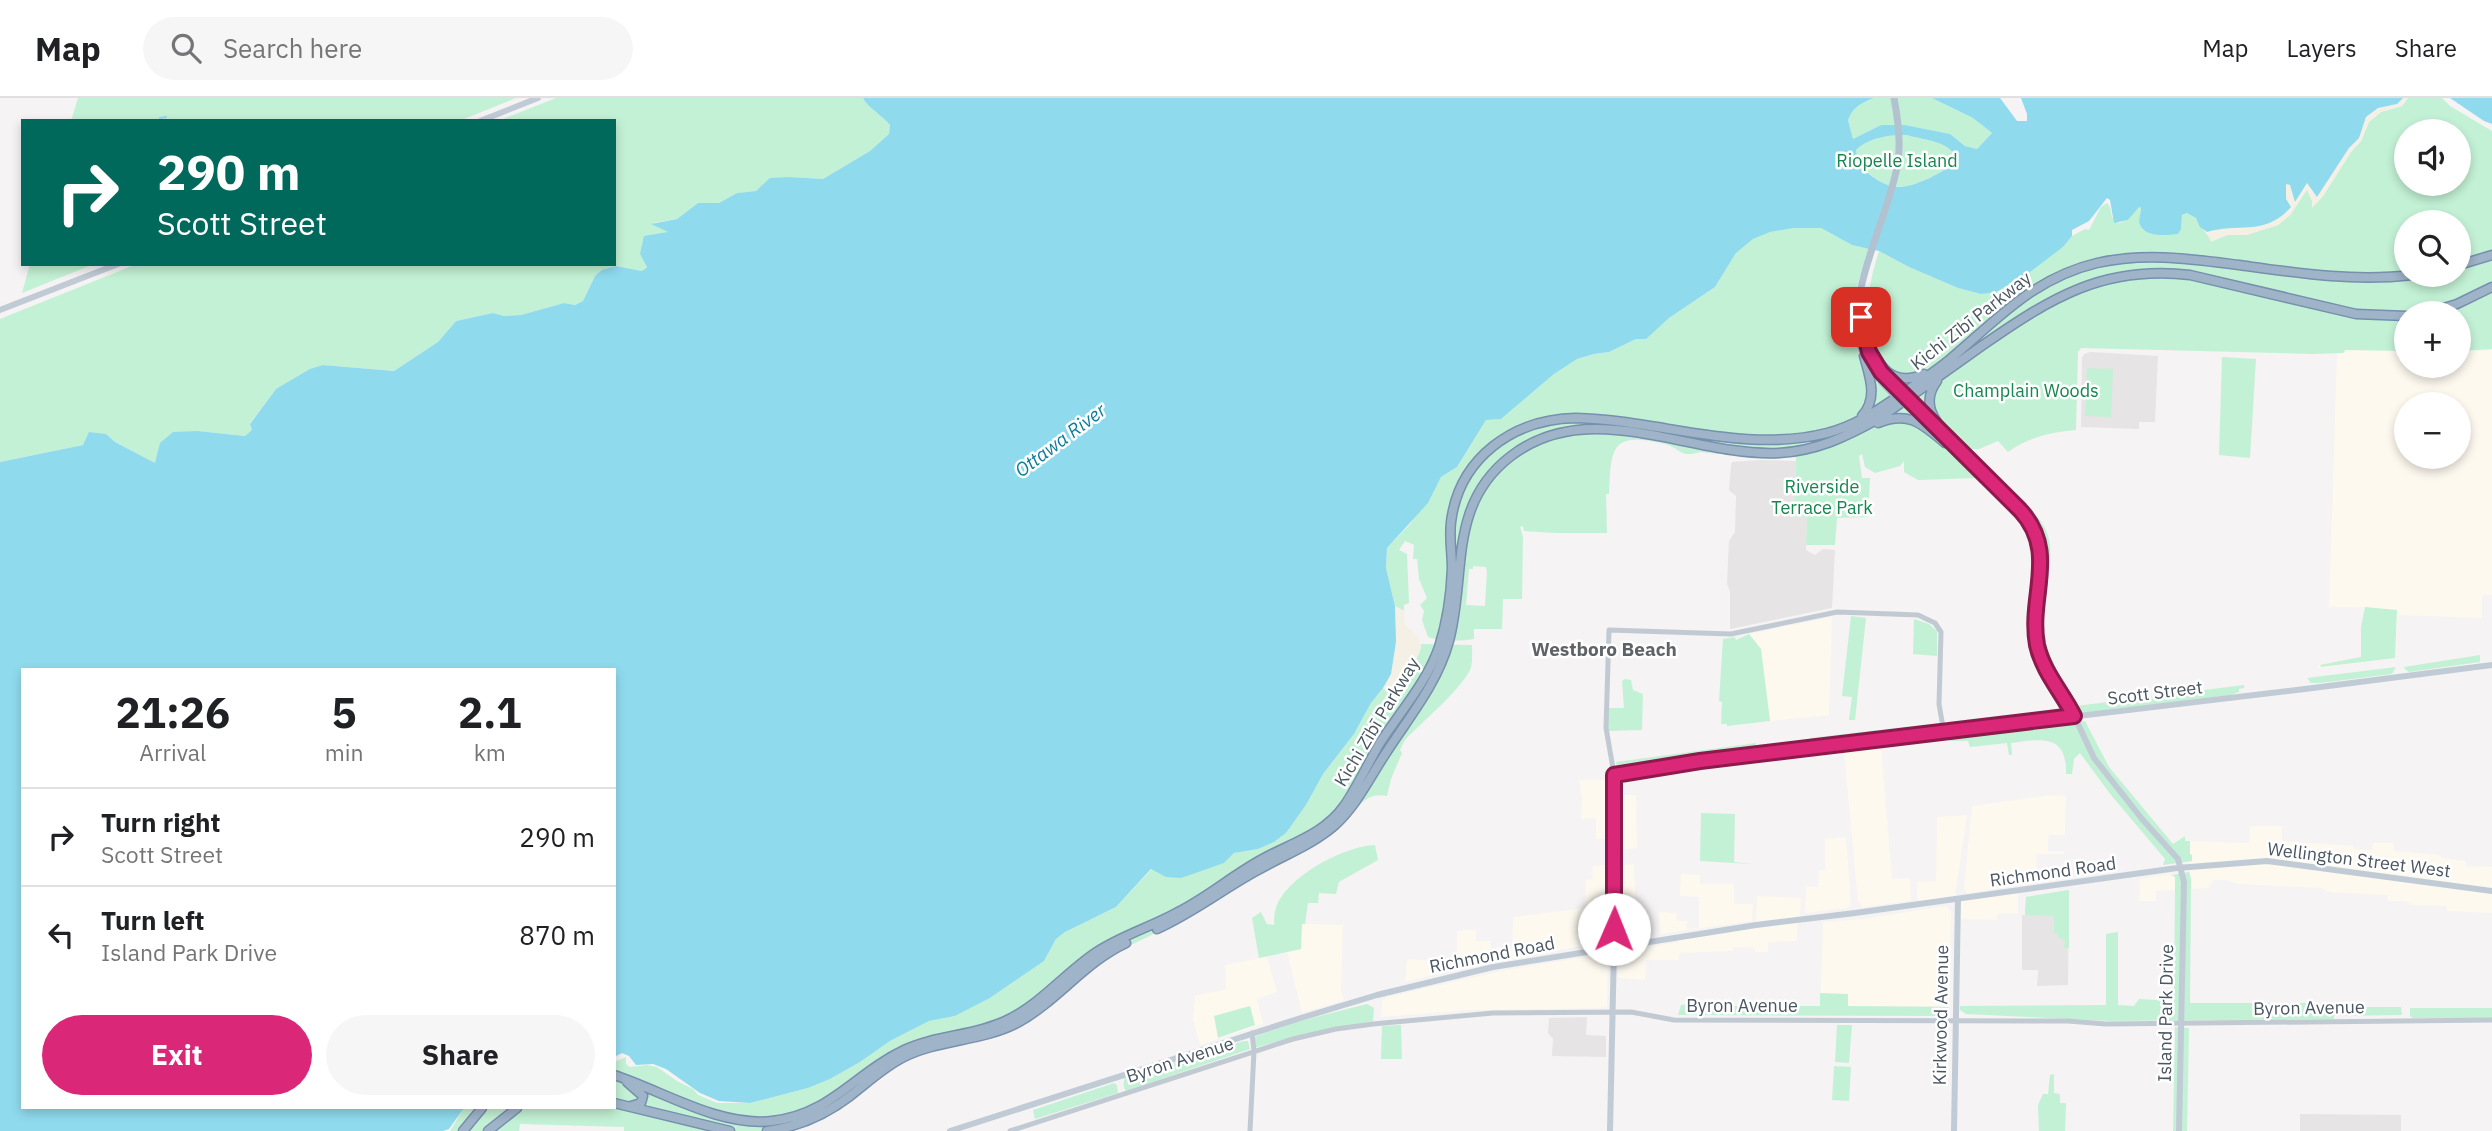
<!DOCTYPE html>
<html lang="en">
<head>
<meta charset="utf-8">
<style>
  body { margin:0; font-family:"IBM Plex Sans",sans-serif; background:#f6f6f6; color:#202124; height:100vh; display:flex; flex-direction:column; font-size:26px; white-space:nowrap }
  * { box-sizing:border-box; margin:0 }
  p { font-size:23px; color:#757577 }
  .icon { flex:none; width:38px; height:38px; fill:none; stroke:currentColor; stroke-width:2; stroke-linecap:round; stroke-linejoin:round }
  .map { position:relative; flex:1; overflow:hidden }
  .details { position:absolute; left:21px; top:570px; width:595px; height:441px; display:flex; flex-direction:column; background:#fff; border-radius:0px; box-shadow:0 4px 10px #0003 }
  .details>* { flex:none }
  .guide { position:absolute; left:21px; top:21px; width:595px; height:147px; border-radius:0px; box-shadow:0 4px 10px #0003; background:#00695c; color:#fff; overflow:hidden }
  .controls { position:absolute; left:2394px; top:21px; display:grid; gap:14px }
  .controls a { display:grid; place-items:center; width:77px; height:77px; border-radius:50%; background:#fff; box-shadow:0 4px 10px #0003; font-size:35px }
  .pin { position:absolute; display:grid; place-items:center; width:60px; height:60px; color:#fff; margin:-30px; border-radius:14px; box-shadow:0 4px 10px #0006 }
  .me { position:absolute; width:77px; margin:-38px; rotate:1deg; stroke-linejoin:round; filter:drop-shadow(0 0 5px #0008) }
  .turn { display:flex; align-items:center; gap:24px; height:147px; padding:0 21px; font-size:32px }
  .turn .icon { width:91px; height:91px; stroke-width:2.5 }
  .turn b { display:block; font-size:49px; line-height:60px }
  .eta { display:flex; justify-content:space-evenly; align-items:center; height:119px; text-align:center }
  .eta b { font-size:42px; font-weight:700; line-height:49px }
  .action { display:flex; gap:14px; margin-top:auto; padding:14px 21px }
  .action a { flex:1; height:80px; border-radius:42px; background:#db2777; color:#fff; font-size:28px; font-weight:700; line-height:80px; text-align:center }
  .action a+a { background:#f6f6f6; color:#202124 }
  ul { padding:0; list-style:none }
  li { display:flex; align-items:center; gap:21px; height:98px; padding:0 21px; border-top:2px solid #e0e0e0 }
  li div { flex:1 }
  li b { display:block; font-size:26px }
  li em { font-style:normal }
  header { display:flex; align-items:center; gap:42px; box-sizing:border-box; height:98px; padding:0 35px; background:#fff; border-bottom:2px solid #e0e0e0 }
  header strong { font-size:33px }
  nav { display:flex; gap:38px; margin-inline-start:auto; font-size:24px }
  .search { width:490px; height:63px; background:#f6f6f6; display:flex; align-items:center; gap:18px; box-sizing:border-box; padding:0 24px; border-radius:38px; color:#757577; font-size:26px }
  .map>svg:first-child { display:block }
</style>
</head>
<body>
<header>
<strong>Map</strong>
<div class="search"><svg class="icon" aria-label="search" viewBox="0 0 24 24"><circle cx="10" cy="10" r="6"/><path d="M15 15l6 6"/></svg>Search here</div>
<nav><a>Map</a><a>Layers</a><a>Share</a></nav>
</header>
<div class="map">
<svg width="2492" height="1033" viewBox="0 0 2492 1033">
  <rect width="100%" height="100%" fill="#f5f3f3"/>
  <path fill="#fdf9ef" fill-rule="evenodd" d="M2345 249 2406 252V268H2459V252L2488 253 2492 251V497H2482V520L2398 517 2395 560 2318 570V568L2364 560V509H2329L2337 255H2343ZM2406 306H2459V359H2406Z
    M1832 519 1829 617 1770 623 1761 551 1749 536Z
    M1881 648 1892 781 1910 780 1911 801 1910 803 1863 809 1858 803 1844 655 1846 653Z
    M1579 682H1608L1611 686V697H1636L1637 750 1619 752 1618 740 1596 741V720L1581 721 1582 700Z
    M2050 697 2066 698 2065 737H2049L2048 745V753H2064V756H2036L2037 785 1967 795 1964 791 1972 708Z
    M1967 717 1955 798 1919 803 1917 801V784L1936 783 1937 719Z
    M2250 728H2282V743L2353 748 2354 751 2372 752 2373 745H2393L2394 753 2441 757V760L2466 763V768L2492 769V815L2447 813 2446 808 2413 807 2405 803H2388L2387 797 2329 794 2321 790 2238 786 2226 782H2213L2209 790 2191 791 2190 743 2249 745Z
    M1846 739 1851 807 1847 810 1805 815 1806 789H1818L1819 772H1825V741Z
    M1634 766 1636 814 1620 812 1618 768Z
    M1609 767 1608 843 1498 864 1495 861 1496 849H1512L1513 819 1585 810 1586 782 1592 781 1593 768Z
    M1681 776 1700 777V786H1734V806H1753L1752 823 1660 836 1659 814 1676 815 1677 823H1687V831L1699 830V799L1680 798Z
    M2169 776 2175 779V792L2156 793V803H2139L2140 781Z
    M2018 793V815L1997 816V822L1957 821 1958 801Z
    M1757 798 1801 800 1800 821 1797 822V843L1768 844V854H1755V850L1733 849V853L1679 855V862H1646L1645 882 1618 880 1619 855 1621 853 1679 844V838L1756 827Z
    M1946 808 1951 814 1949 908H1820L1823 824 1862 821Z
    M1302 826 1343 827 1341 891 1344 902 1302 915 1287 854 1300 851Z
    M1462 832H1476V843H1491L1490 865 1457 870V833Z
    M1605 856 1608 858 1607 908 1603 910 1472 912 1381 919 1382 903 1387 899 1506 872Z
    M1267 859 1277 894 1257 901 1263 926 1200 947 1193 922 1195 898 1226 891 1225 867Z
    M1407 861 1451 864 1449 873 1405 884Z"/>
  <path fill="#e6e4e5" d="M2091 254 2158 258 2155 324H2139V331L2081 329 2082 260 2084 256Z
    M1760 362 1796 363 1794 418 1807 419 1806 452 1815 457 1823 451 1835 452 1832 510 1730 531V494L1727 486 1729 443 1735 434 1736 398 1729 392 1731 368 1732 364Z
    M2069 792 2068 887 2037 888 2038 872H2022V817H2025L2026 799Z
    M1587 919 1586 937 1606 938V959L1552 958 1553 941 1548 935 1549 920Z
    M2300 1016 2401 1017V1033H2300Z"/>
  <path fill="#c3f1d5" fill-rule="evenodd" d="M78 0H516L459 23H71Z
    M556 0H863C867 9 883 18 890 27L889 36 870 53 823 81 790 79 756 93 737 95 719 105H698L677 121 653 125 669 134 640 156 647 168 642 173 616 168 595 178 583 203 575 207 564 205 521 217 504 218 493 215 456 223 438 244 394 273 323 267 276 291 250 325 253 332 245 338 198 333 155 365 115 344 106 336 83 347 0 364V221L137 166H614V23H498Z
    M1874 0H1932L1973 20 1992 35 1977 51 1965 48 1949 36 1905 27H1881L1853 41 1848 22C1853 9 1861 5 1874 0Z
    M2408 0H2442L2450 8 2492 33V251L2459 253V215H2406V253L2345 252 2344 255 2313 256 2081 250 2078 254 2076 332C2051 334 2029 339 2008 354L1998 343 1979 351H1971L1972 356C1989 370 2038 414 2046 432 2057 458 2044 490 2043 517 2042 548 2055 571 2071 596L2056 601C2036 573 2025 546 2027 511 2029 489 2039 456 2028 436 2017 415 1993 397 1977 380L1918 382 1904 374V363L1900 368 1875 375 1865 369 1862 356 1859 358 1862 380H1870L1868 419 1837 420 1835 447H1806L1807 419 1794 418 1796 359 1768 361 1700 354C1679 360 1682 351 1665 346 1611 333 1611 349 1609 396H1606L1607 435H1555L1524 433 1523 428 1520 429 1523 439 1522 501H1503L1502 531H1474V541C1460 543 1441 544 1428 539L1422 522 1424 513 1420 507 1427 500 1419 481 1417 461H1413L1414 447 1405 443 1399 452 1407 456 1409 505 1404 507V513L1395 508 1386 470 1387 450 1410 426 1441 379 1457 369 1486 322 1501 321 1554 276 1577 261 1594 256 1609 254 1636 241 1646 240 1669 220 1715 189 1736 155 1753 141 1770 134 1794 130H1821L1852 147 1869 150C1862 174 1851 199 1852 224 1853 244 1862 264 1868 282L1870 276 1901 308 1930 335 1954 342C1934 320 1907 300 1888 278 1882 271 1879 262 1876 254 1862 218 1868 188 1879 153L1909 169 1958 190 1981 196 2015 184 2063 149 2072 138 2085 131 2089 132 2101 109 2107 105 2110 109 2112 119 2119 125 2128 122 2139 108 2141 110 2140 121 2142 131 2155 136 2181 131 2182 117 2188 115 2196 120C2200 130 2207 134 2211 143L2227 137H2246L2278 127 2290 117 2307 91 2313 103 2312 109 2323 98 2351 54 2361 43 2369 24 2381 14 2402 8ZM2406 33H2459V86H2406ZM2406 124H2459V177H2406ZM1473 468 1486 469 1487 473 1485 508 1466 507 1469 471H1473Z
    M1907 37C1922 42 1953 43 1956 62 1944 76 1904 95 1886 87 1877 82 1868 74 1858 69L1856 52C1870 39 1889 37 1907 37Z
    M30 166H94L22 195Z
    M2222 259 2256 261 2250 360 2219 357Z
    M2087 270 2113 271 2111 319 2085 318Z
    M2365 509 2397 512 2395 560 2321 569 2320 567 2361 559V529Z
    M1851 518 1866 520 1855 622H1849L1852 599 1842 598Z
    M1914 521 1929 526 1937 533V558L1913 556Z
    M1749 536 1761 551 1770 623 1727 628V626H1721L1722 604 1719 603 1723 541 1735 539 1736 542Z
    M1421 546 1472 547C1472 556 1473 567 1469 574 1456 596 1423 623 1405 642L1400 652 1402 655 1391 681 1387 698C1365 694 1360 709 1346 721L1193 817 1106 859 1053 902 913 958 888 972 851 1000 784 1033H624V1029L520 1026 519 1033H450L464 1010H614V964L626 959V966L630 969 647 967 657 969 677 983 693 991 698 997 717 1005H751L808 990 830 981 860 964 890 943 929 923 955 918 990 900 1044 863 1056 841 1065 834 1116 809 1152 771 1224 765 1234 755 1258 751 1274 744 1286 735 1306 707 1323 676 1354 636 1371 605 1383 590 1389 593 1421 550Z
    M2480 557V564L2409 574 2405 571 2404 569Z
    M2396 569 2392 576 2320 585H2311L2307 580Z
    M1625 581 1631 582 1633 592 1643 596 1642 632 1608 633V610H1624L1622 583Z
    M2244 587V590L2239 591V594L2231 597 2081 615 2076 608Z
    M2064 610 2063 615C2030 625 1988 626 1952 630L1947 624Z
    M2085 623 2109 669 2173 746 2185 738V743H2190V756L2192 757V763L2163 767 2165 761 2111 697 2080 655 2074 661 2072 676H2066C2067 635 2041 641 2011 645L2012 657H2009L2007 645 1970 649 1968 643H1949L1951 638Z
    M1938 625 1937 629C1930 635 1916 636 1908 634L1811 647 1810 640Z
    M1756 645 1754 655 1623 671 1622 666 1617 667 1616 664Z
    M1701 715 1735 716 1734 764 1752 766 1700 763Z
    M1375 747 1378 762 1339 784 1336 796 1319 795 1318 805H1308L1305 826H1302L1301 851 1259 860 1252 820 1261 814 1267 826 1274 827C1274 822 1274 815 1276 810 1286 779 1344 748 1375 747Z
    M2189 774 2191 781 2190 905H2328L2329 909H2401L2402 917 2334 918V921L2110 923 1966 916 1960 912V908L2106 907V836L2118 834V907L2134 908 2139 901 2174 903 2175 792V779L2172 777Z
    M2069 792V850H2064L2065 843 2058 839V836L2054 835V818L2025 817 2026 799Z
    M1820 895 1848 896V908L1949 909 1944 918 1678 917 1681 907 1710 904V907L1721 908H1820Z
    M1367 906 1374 910 1373 923 1296 938 1255 950V939L1257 938 1300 923Z
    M1250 908 1255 927 1218 940 1214 918Z
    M2410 910H2492V920H2413L2410 918Z
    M1401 927 1402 961H1381L1382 928Z
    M1837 927H1852L1849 965 1835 964Z
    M2175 929 2189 930 2187 1033H2173Z
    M1244 943H1248L1250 951 1126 993C1123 988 1123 985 1125 980Z
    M1834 968 1851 969 1849 1003 1832 1002Z
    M2054 976V995L2060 996V1005H2066L2065 1033H2039L2038 1007 2043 996H2048L2050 977Z
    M1114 985 1117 987 1118 995 1035 1021 1033 1012Z"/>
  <path fill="#f5f0e5" d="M2403 0H2408L2402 8 2381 14 2369 24 2361 43 2351 54 2323 98 2312 110V103L2307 92 2290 117 2278 127 2246 137H2227L2211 144 2207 134 2225 130 2238 131 2286 101V86L2302 94 2307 85 2312 94H2315L2317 98 2349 50C2360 40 2360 24 2371 15 2381 7 2394 8 2403 0Z
    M1395 508 1404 513 1405 528C1442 548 1404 575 1388 593L1383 590C1397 565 1396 537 1395 508Z"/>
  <path fill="#90daee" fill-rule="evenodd" d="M863 0H1874C1861 5 1853 9 1848 22L1853 41 1881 27H1905L1950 36 1965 48 1977 51 1992 35 1973 20 1932 0H2000L2017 23H2027V16L2021 0H2403L2397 6 2378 10 2366 19 2359 40 2349 50 2317 99 2307 85 2295 104 2290 87 2286 86V101L2291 109C2264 139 2239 124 2207 134L2200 129 2196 120 2187 115 2182 117 2181 131 2178 136C2167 137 2146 140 2140 127 2138 123 2141 115 2141 110L2139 109 2128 122 2114 125 2110 102 2107 100 2089 123 2072 132V138L2063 149 2030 174 1996 194 1981 196 1958 190 1909 169 1879 153 1852 147 1821 130H1794L1770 134 1753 141 1736 155 1715 189 1669 220 1646 241H1636L1609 254 1594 256 1577 261 1554 276 1501 321 1486 322 1457 369 1441 379 1428 405 1387 450 1386 470 1395 508 1396 544 1391 576 1383 590 1371 605 1354 636 1323 676 1306 707 1286 735 1274 744 1258 751 1234 755 1224 765 1181 780 1166 779 1151 771 1116 809 1065 834 1056 841 1044 863 990 900 955 918 929 923 890 943 860 964 830 981 808 990 750 1005 719 1003 700 995 666 971 653 966 636 967 629 958 622 955 614 959V572H23V1010H464L449 1031 443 1033H0V364L83 347 89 334 106 336 115 344 155 365 160 345 173 334 198 333 245 338 252 332 250 326 276 291 310 271 323 267 394 273 438 244 456 223 493 215 504 218 521 217 564 205 575 207 583 203 595 178 602 172 616 168 642 173 647 169 640 156 644 138 668 134 651 126 677 121 698 105H719L737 95 756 93 770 80 790 79 823 81 870 53 889 36 890 27C883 18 867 9 863 0ZM1907 37C1922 42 1953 43 1956 62 1946 74 1913 90 1897 89 1884 89 1870 76 1859 69L1856 52C1870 39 1889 37 1907 37Z
    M2450 0H2492V26L2484 23Z"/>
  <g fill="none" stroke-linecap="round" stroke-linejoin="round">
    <path stroke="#90daee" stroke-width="2" d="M160 20 166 19"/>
    <g stroke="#7690ad" stroke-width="11">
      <path id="trunk" d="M2459 167 2492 157
        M2427 215 2457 206 2492 189
        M1866 242C1879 268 1892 290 1924 276
        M1937 283C1919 307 1937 325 1952 344
        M1862 318C1878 300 1870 280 1864 258
        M1878 325C1909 313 1921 325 1945 345
        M1157 831C1193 815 1223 791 1258 772 1284 757 1312 747 1335 727 1356 708 1369 681 1384 658 1408 620 1437 587 1449 543 1467 476 1447 407 1511 358 1591 297 1690 359 1779 355 1816 353 1846 339 1878 321 1913 297 1948 272 1983 247 2051 200 2103 167 2190 177L2356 216 2406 218
        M614 977C663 993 719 1029 772 1023 830 1017 855 975 904 952 936 937 973 938 1005 923 1040 907 1064 876 1095 855 1120 838 1151 829 1178 814 1210 798 1236 774 1268 758 1295 744 1326 734 1344 708 1358 688 1368 665 1380 645 1400 614 1427 584 1439 549 1447 524 1451 497 1452 470 1452 455 1449 440 1451 424 1459 360 1513 321 1576 320 1659 322 1744 356 1827 335 1854 328 1875 314 1897 299 1915 287 1933 275 1949 262 1997 222 2033 180 2097 165 2145 154 2191 161 2239 167 2297 175 2354 184 2412 177
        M627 984 643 998 641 1005 631 1008
        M614 1005 730 1033
        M463 1033 482 1010
        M488 1033 517 1010
        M767 1033C798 1029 825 1017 850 998 867 985 883 970 902 960 938 941 982 944 1019 924 1058 902 1085 864 1126 845"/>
    </g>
    <path stroke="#c1cad2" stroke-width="5" d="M1614 676 1606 630 1609 532 1731 536 1837 514 1918 517 1935 525 1941 534 1939 606 1944 635
      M1010 1033 1293 941 1336 931 1373 926 1493 915 1631 914 1674 922 2068 923 2106 926 2492 922
      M1250 1033 1254 953 1252 935"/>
    <path stroke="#c1cbd6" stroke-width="6" d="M480 23 538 0
      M0 212 118 166
      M1907 301 1938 330
      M1902 304 1926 327
      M1944 344 1978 372 2023 415 2032 426 2041 455 2035 523 2037 547 2042 564 2071 611 2094 660 2142 721 2178 761 2184 784 2179 1033
      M950 1033 1304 919 1377 897 1493 869 1756 827 1855 815 2177 770 2267 763 2492 793
      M1610 1033 1614 849V676L1700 663 2305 591 2492 567
      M1954 1033 1958 801"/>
    <path stroke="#b3c2d1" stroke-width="7" d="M1894 0C1898 21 1901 42 1898 64 1889 121 1844 194 1861 250 1868 271 1884 287 1899 302
      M1862 210 1867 246
      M1871 258 1883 277 1906 299"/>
    <use href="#trunk" stroke="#9fb4c9" stroke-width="8"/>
  </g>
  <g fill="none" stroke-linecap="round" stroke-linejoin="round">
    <g stroke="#8e194d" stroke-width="18">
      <path id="route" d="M1614 831V677L1700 663 2074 618C2062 594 2043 574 2037 547 2028 498 2059 454 2020 412L1881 274 1869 254 1861 219"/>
    </g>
    <use href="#route" stroke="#db2777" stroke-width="12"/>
  </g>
  <g text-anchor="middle" stroke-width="5" stroke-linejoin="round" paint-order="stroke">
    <g font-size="18" fill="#17864f" stroke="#fff">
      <text x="1897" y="69">Riopelle Island</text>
      <text x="2026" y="299">Champlain Woods</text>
      <text x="1822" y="395">Riverside<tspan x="1822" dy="21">Terrace Park</tspan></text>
    </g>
    <g font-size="18" fill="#4a5661" stroke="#fff">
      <text transform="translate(1971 223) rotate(-38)" y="6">Kichi Zībī Parkway</text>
      <text transform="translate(2155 595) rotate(-7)" y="6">Scott Street</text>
      <text transform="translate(1377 624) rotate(-59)" y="6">Kichi Zībī Parkway</text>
      <text transform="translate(2359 762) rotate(7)" y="6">Wellington Street West</text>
      <text transform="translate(2053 774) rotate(-8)" y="6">Richmond Road</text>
      <text transform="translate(1492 857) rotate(-11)" y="6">Richmond Road</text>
      <text x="1742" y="914">Byron Avenue</text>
      <text transform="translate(2309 910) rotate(-1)" y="6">Byron Avenue</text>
      <text transform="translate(2166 915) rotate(-89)" y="6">Island Park Drive</text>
      <text transform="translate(1941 917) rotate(-89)" y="6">Kirkwood Avenue</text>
      <text transform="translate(1180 962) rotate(-18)" y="6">Byron Avenue</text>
    </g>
    <g font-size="19" font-style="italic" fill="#0c7c9b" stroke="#fff">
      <text transform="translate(1060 342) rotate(-37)" y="7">Ottawa River</text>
    </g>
    <g font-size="19" font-weight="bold" fill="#5f6368" stroke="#fff">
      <text x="1604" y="558">Westboro Beach</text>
    </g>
  </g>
</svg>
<div class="controls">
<a><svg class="icon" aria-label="sound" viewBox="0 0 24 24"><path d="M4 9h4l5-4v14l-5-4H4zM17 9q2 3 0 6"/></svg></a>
<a><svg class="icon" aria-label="search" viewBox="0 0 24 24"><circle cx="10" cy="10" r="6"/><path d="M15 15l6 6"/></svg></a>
<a>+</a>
<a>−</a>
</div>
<div class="pin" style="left:1861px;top:219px;background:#d93025"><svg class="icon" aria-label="arrive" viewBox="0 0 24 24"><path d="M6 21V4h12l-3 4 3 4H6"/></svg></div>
<svg class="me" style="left:1614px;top:831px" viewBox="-20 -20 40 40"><circle r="19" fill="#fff"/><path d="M0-13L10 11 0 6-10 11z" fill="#db2777"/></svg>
<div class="guide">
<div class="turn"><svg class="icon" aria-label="right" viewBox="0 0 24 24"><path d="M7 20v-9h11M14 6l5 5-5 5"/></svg><div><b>290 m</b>Scott Street</div></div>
</div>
<section class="details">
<div class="eta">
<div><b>21:26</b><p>Arrival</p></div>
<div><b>5</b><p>min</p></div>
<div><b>2.1</b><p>km</p></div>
</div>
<ul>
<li><svg class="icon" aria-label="right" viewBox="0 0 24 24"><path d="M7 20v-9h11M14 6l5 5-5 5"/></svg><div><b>Turn right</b><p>Scott Street</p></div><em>290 m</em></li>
<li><svg class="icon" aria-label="left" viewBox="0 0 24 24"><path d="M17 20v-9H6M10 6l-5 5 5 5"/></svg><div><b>Turn left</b><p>Island Park Drive</p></div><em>870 m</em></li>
</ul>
<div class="action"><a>Exit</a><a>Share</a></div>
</section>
</div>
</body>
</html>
